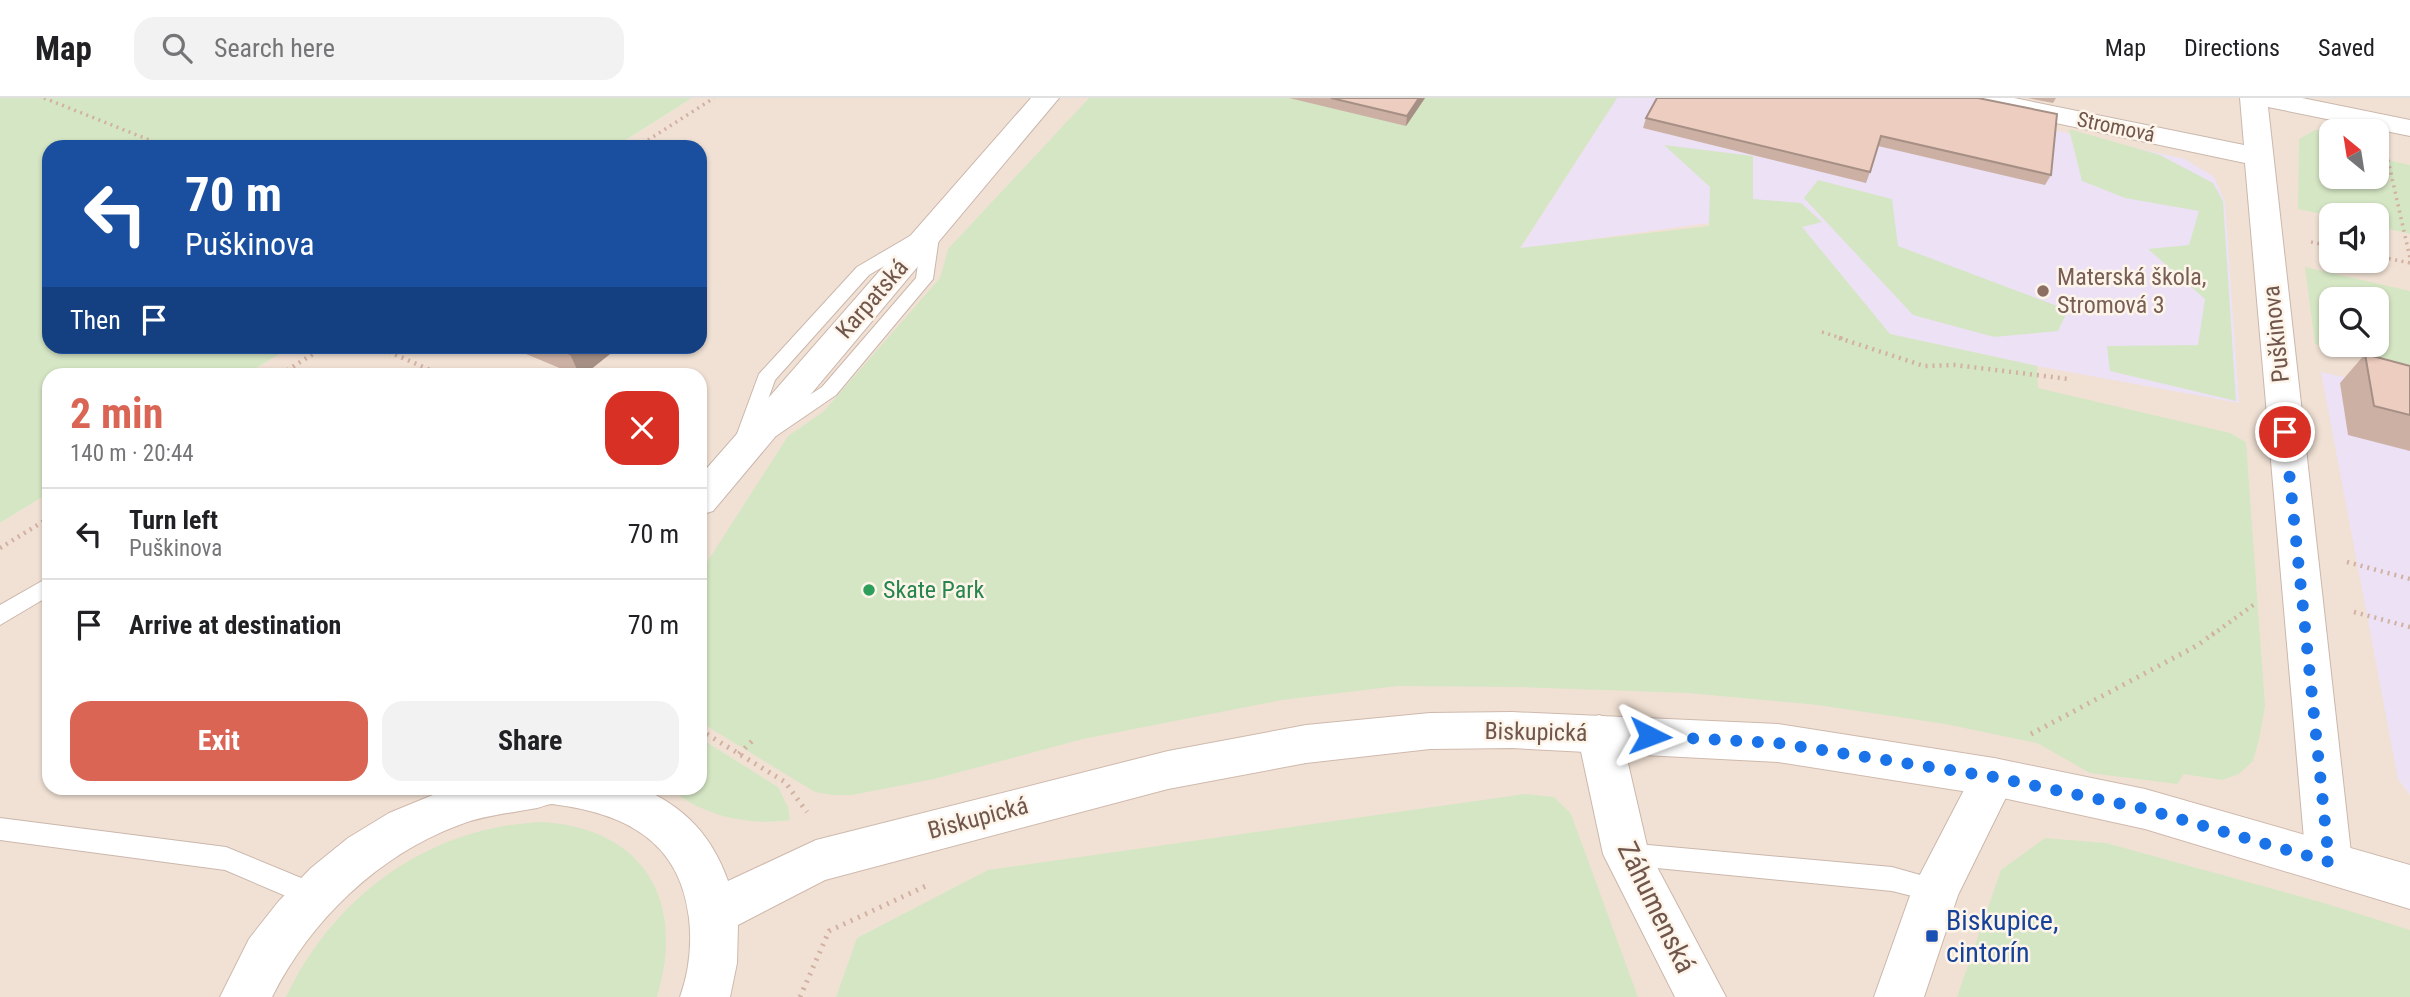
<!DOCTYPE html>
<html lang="en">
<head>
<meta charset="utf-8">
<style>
  body { margin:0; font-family:"Roboto Condensed",sans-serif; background:#f2f2f2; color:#202124; height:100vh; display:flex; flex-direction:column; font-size:26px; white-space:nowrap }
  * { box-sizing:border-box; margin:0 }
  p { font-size:23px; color:#757577 }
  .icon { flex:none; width:38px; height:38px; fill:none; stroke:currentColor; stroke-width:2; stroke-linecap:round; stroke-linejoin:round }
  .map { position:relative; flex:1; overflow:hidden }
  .panel { position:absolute; left:42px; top:270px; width:665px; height:427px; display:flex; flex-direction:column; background:#fff; border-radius:21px; box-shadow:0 2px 5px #0004 }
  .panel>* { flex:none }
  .top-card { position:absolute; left:42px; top:42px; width:665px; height:214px; border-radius:21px; box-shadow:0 2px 5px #0004; background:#1a4fa0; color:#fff; overflow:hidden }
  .needle { width:46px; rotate:330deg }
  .buttons { position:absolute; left:2319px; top:21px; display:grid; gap:14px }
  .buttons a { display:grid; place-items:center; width:70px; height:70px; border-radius:14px; background:#fff; box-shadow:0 2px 5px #0004; font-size:35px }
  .pin { position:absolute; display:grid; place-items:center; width:60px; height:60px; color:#fff; margin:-30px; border:4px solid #fff; border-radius:50%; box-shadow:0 2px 7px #0007 }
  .me { position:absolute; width:77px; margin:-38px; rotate:93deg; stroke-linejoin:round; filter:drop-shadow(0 0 5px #0008) }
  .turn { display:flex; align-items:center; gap:24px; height:147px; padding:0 28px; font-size:32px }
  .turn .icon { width:91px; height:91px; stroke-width:2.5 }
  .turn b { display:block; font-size:49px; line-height:60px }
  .then { display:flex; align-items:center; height:66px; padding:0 28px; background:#0003; gap:14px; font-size:26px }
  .round { display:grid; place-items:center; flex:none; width:74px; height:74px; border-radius:21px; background:#f2f2f2 }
  .head { display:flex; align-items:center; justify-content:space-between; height:119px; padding:0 28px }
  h1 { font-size:42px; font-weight:700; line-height:52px; color:#da6554 }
  .button { display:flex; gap:14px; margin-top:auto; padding:14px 28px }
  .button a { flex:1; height:80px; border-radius:21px; background:#da6554; color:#fff; font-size:28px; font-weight:700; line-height:80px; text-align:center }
  .button a+a { background:#f2f2f2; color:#202124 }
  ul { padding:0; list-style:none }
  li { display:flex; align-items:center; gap:21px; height:91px; padding:0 28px; border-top:2px solid #e0e0e0 }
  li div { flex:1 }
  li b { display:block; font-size:26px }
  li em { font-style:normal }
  header { display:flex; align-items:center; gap:42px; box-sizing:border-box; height:98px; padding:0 35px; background:#fff; border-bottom:2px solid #e0e0e0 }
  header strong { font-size:33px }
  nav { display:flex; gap:38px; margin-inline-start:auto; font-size:24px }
  .search { width:490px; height:63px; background:#f2f2f2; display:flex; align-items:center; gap:18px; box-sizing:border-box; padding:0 24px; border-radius:21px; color:#757577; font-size:26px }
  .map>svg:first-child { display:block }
</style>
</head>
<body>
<header>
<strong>Map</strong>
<div class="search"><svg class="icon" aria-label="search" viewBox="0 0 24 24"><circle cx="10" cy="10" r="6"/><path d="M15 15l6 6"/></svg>Search here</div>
<nav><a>Map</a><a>Directions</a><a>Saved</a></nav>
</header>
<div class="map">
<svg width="2410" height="899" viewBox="0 0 2410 899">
  <rect width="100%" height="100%" fill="#faf0e5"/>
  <path fill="#f1e1d4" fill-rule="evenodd" d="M692 0H2410V899H0V425L49 395V690H700V276H246L292 249 700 248V49H615ZM2331 33H2376V79H2331ZM2331 117H2376V163H2331ZM2331 201H2376V247H2331Z"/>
  <path fill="#ede1f6" d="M1617 0H1908L2185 61 2214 79 2225 104 2239 305 2037 268 1890 236 1792 118 1701 126 1520 151Z
    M2373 259 2410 267V697L2398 681 2321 274 2381 287Z"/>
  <path fill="#d5e6c4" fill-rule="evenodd" d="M0 0H692L615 49H49V248L292 249 246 276H49V395L0 425Z
    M1089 0H1617L1520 150 1709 128 1710 89 1664 47 1753 58V101L1801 105 1822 124 1802 129 1890 236 2037 268 2038 290 2230 335 2246 344 2265 608 2259 642 2253 663 2239 676 2222 682 2184 676 2177 686 2090 675 2037 645 1945 626 1818 607 1688 595 1516 589 1398 588 1282 602 1083 641 934 681 852 697H832L815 694 700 624V475L788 338 823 314 940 180 948 151Z
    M2069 31 2160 57 2213 85 2223 103 2236 303 2110 273 2107 248 2198 247 2205 201 2148 151 2189 147 2199 113 2125 100 2082 83Z
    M2340 31 2354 33H2331V79H2376L2377 38 2387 40 2388 62 2410 67V136L2377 128 2376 117 2331 118 2298 111 2299 41 2315 32Z
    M1818 82 1892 101 1898 148 2068 212 2058 233 1994 239 1913 217 1804 100Z
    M2305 169 2410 193V268L2315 246ZM2331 201H2376V247H2331Z
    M700 640 778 689 788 709 790 722C747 728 703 718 669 690H700Z
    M1525 696 1554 699 1571 716 1638 899H836L857 840 988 772Z
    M543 724C645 731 686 803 657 899H286C334 798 429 728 543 724Z
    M2045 740 2106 745 2324 805 2410 832V899H1957L2001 772Z"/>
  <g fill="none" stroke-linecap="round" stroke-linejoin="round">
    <g stroke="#cbb7ac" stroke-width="2">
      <path id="lane" d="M932 127 940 132 933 181 836 297 776 338H762L759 333 762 328 822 289 916 180 921 146 869 177 775 282 751 349H737L734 344 759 276 857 169 915 135H923L926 128Z
        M49 479V498L0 527V507Z
        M0 720 226 749 323 789 327 798 323 807 314 810 225 772 0 742Z
        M1626 745 1892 769 1945 784 1949 792 1945 800 1936 804 1892 793 1626 767 1617 764 1613 756 1617 748Z"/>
    </g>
    <g stroke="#cbb7ac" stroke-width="2">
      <path id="street" d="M1031 0H1059L713 413 700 417V378Z
        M1962 0H2014L2244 47 2240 0H2302L2410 22V38L2268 9 2352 764 2345 779 2329 785 2313 779 2306 764 2245 65 1975 8 1965 6Z
        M1599 617 1614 622 1621 635 1648 752 1726 899H1675L1603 756 1577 635 1584 622Z
        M1994 660 2010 665 2016 679 1958 797 1924 899H1874L1912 792 1978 665Z"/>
    </g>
    <g stroke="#cfb9ad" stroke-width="2">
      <path id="secondary" d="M1512 614 1778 626 1994 660 2145 691 2410 767V811L2145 731 1994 698 1778 664 1512 650 1430 651 1306 665 1168 691 825 782 738 827 737 865 730 899H680C689 874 692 847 689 820 680 742 624 715 552 706 547 706 542 709 537 710 511 715 485 717 459 727 378 757 310 823 272 899H220L249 841 278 804 311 770 348 740 389 715 450 690H641C685 709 712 738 728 783L816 742 1168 653 1306 627 1430 615Z"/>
    </g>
    <path stroke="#d2b0a2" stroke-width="3.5" stroke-dasharray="2 4.5" stroke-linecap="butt" d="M44 0 167 49
      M637 49 714 0
      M2388 62 2410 160
      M2311 144 2331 148
      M2376 158 2410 165
      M1822 234 1844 241"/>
    <path stroke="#d2b0a2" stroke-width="4.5" stroke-dasharray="2 5" stroke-linecap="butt" d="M1839 240 1924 268 1955 267 2069 281
      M376 248 430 272
      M281 276 326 248
      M0 450 49 420
      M2347 464 2410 481
      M2354 514 2410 529
      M2212 537 2256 505"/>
    <path stroke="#d2b0a2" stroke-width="5" stroke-dasharray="2 6" stroke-linecap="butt" d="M700 632 785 684 807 714
      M2031 636 2198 547 2214 535
      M739 656 752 643
      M800 899 829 833 928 787"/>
    <use href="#lane" fill="#fff" fill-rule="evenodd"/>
    <use href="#street" fill="#fff" fill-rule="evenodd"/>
    <use href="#secondary" fill="#fff" fill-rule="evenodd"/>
  </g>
  <path fill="#ccb0a4" d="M1289 0H1425L1406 28Z
    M1978 0 2051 77 2045 87 1878 48 1870 74 1866 85 1643 30 1646 20Z
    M2027 0H2056L2053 5Z
    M507 248H620L585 276H574Z
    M2365 256 2410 268V353L2348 337 2340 285Z"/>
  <path fill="#a69086" d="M1419 0H1425L1406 28 1407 18Z
    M579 248H620L585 276H579L570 256Z"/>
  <path fill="#edcdbf" stroke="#a69086" stroke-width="2" d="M1331 0H1419L1407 18Z
    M1657 0H1978L2057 16 2051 77 1881 38 1870 74 1646 20Z
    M551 248H579L570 256Z
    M2365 256 2410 268V317L2374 308Z"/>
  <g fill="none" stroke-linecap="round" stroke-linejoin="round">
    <path stroke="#1a73e8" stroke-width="12" stroke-dasharray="0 21.6" d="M1650 638 1777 645 1994 679 2145 711 2329 764 2285 334"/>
  </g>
  <circle fill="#8d6e63" stroke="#fdf4ea" stroke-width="2.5" cx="2043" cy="193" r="7"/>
  <circle fill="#2e9e5b" stroke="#fdf4ea" stroke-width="2.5" cx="869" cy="492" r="7"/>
  <rect fill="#1a4fb4" stroke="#fdf4ea" stroke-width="2.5" x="1925" y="831" width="14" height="14" rx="3.5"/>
  <g text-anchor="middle" stroke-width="5" stroke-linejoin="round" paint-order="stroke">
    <g font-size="21" fill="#71564c" stroke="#fdf4ea">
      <text transform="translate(2116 29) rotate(12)" y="7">Stromová</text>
    </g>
    <g font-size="24" fill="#785e54" stroke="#fdf4ea" text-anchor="start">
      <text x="2057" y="187">Materská škola,<tspan x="2057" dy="28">Stromová 3</tspan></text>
    </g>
    <g font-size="24" fill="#71564c" stroke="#fdf4ea">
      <text transform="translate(872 201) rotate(-49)" y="8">Karpatská</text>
      <text transform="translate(2276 236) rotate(-96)" y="8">Puškinova</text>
      <text transform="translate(1536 634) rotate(1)" y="8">Biskupická</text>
      <text transform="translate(978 720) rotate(-15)" y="8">Biskupická</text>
    </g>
    <g font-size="24" fill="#27864d" stroke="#fdf4ea" text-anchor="start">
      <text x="883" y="500">Skate Park</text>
    </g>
    <g font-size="28" fill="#71564c" stroke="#fdf4ea">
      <text transform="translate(1657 809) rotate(64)" y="10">Záhumenská</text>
    </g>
    <g font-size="28" fill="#164399" stroke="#fdf4ea" text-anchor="start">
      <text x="1946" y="832">Biskupice,<tspan x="1946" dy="32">cintorín</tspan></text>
    </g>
  </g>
</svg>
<div class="buttons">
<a><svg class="needle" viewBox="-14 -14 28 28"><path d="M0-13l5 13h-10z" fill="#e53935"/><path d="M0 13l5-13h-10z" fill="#757577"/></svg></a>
<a><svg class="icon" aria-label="sound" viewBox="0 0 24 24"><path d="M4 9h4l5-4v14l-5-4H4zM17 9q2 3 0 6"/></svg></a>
<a><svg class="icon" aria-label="search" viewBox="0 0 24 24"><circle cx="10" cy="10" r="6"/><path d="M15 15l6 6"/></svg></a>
</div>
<div class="pin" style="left:2285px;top:334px;background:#d93025"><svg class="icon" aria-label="arrive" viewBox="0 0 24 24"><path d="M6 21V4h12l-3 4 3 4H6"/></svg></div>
<svg class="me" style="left:1650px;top:638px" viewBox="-20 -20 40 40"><path d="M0-17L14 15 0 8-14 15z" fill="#1a73e8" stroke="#fff" stroke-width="4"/></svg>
<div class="top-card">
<div class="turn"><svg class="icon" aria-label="left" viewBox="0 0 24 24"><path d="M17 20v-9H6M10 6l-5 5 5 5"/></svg><div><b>70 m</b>Puškinova</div></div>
<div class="then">Then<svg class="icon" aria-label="arrive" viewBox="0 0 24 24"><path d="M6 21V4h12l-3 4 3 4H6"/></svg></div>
</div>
<section class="panel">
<div class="head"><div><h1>2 min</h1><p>140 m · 20:44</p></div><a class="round" style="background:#d93025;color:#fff"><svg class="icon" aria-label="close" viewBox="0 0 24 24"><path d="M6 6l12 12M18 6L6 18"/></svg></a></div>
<ul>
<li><svg class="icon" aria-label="left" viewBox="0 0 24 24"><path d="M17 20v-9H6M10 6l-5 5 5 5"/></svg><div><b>Turn left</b><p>Puškinova</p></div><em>70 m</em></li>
<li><svg class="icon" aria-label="arrive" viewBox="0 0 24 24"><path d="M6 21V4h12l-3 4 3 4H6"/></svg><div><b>Arrive at destination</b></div><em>70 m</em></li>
</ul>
<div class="button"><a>Exit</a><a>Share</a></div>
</section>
</div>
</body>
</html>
